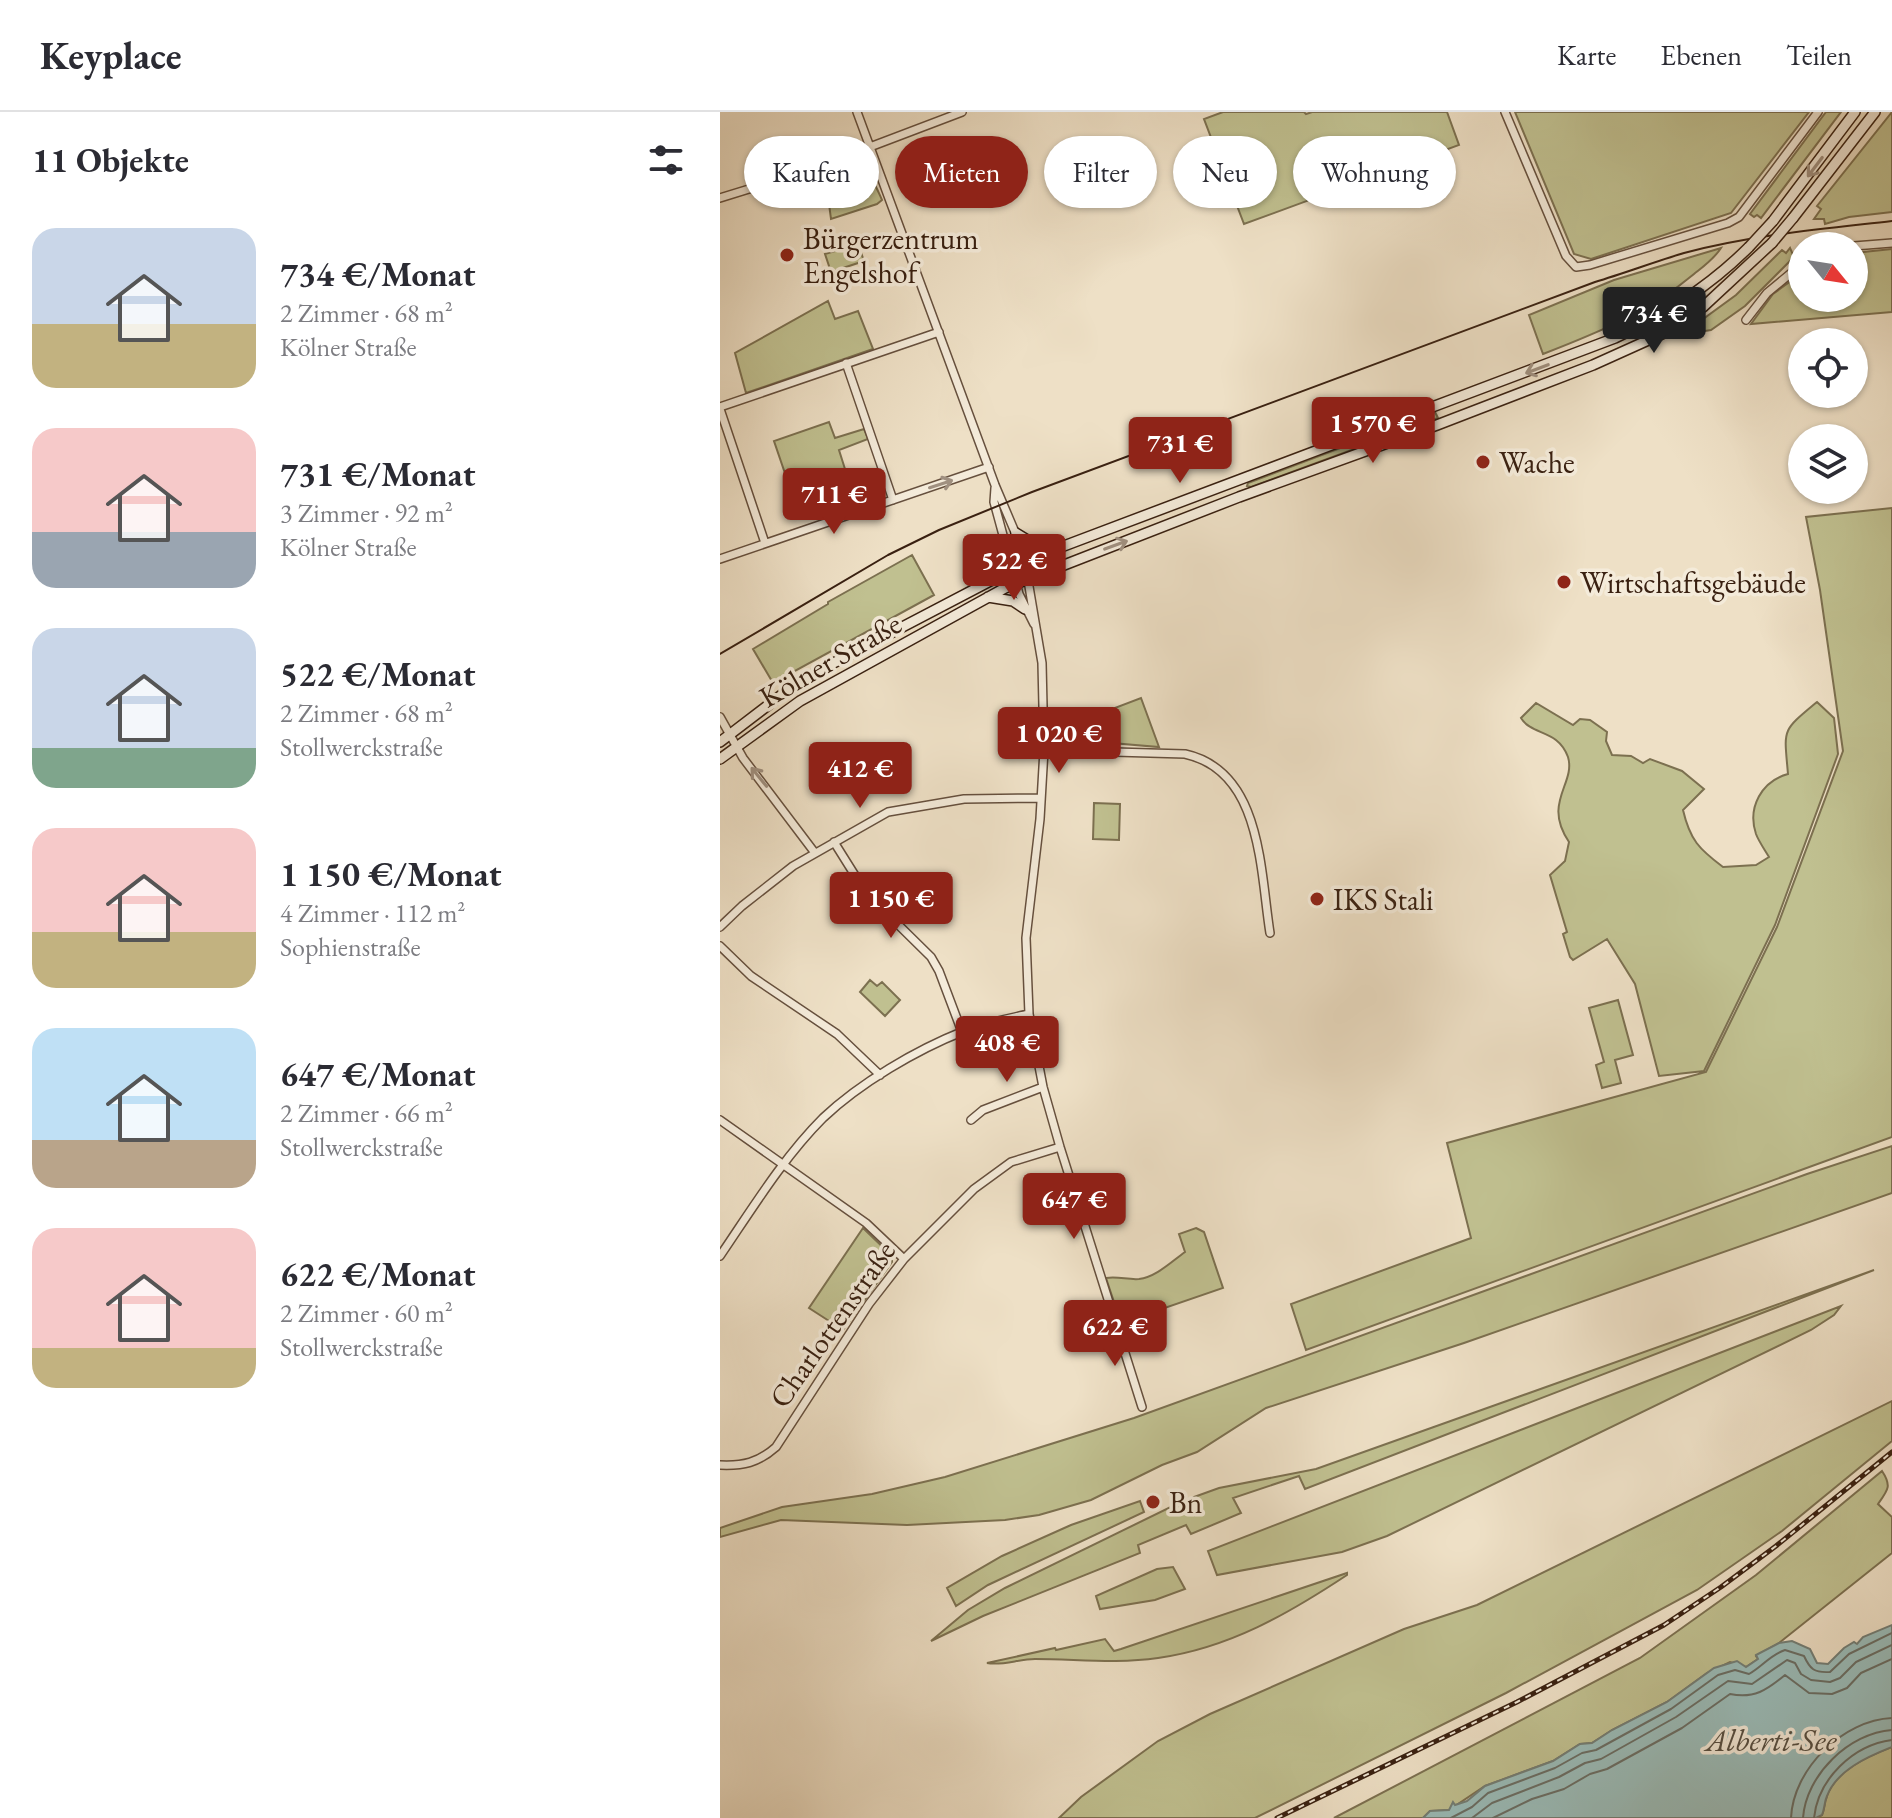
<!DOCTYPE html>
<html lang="de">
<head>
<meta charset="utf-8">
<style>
	:root { --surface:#fff; --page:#f2f2f3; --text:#2b2b33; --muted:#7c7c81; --line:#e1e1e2; --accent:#8f2418 }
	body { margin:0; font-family:"EB Garamond",serif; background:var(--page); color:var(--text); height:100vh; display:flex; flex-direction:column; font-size:30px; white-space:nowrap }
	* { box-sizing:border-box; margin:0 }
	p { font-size:26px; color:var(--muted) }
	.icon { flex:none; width:44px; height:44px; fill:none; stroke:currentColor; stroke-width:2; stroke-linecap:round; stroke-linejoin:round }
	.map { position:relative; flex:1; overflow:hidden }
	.drawer { display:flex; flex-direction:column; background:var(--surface); width:720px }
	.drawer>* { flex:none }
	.banner { position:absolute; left:24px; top:24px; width:760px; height:72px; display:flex; gap:16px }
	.needle { width:52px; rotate:120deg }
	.buttons { position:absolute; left:1068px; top:120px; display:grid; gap:16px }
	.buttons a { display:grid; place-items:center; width:80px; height:80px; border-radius:50%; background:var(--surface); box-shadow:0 2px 6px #0004; font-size:40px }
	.price { position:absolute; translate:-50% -68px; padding:0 18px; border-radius:8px; background:var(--accent); color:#fff; font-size:26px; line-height:52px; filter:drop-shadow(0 2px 4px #0008) }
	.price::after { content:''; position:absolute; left:50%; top:48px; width:24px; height:18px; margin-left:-12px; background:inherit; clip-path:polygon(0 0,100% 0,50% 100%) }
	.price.active { background:#222; color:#fff }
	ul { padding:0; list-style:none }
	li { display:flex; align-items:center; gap:24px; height:200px; padding:0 32px }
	li span { display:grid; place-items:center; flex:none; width:224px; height:160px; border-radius:24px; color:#555 }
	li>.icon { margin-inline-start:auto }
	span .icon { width:96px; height:96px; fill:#fffc; stroke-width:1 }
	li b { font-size:34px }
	h2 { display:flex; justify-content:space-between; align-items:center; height:96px; padding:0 32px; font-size:34px }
	.chip { padding:0 28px; border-radius:36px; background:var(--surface); box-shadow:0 2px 6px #0004; font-size:28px; line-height:72px }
	.chip.active { background:var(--accent); color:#fff }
	header { display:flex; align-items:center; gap:48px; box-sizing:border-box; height:112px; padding:0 40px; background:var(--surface); border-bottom:2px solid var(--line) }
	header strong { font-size:38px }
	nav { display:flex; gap:44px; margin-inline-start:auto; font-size:28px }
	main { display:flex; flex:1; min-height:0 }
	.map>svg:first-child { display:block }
</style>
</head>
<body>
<header>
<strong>Keyplace</strong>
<nav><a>Karte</a><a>Ebenen</a><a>Teilen</a></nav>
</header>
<main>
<section class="drawer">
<h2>11 Objekte<svg class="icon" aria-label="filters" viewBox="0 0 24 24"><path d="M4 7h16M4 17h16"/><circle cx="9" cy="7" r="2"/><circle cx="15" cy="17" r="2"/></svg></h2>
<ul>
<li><span style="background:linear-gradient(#c9d6e8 60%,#c2b280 0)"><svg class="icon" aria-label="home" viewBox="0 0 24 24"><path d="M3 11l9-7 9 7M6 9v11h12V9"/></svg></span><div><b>734 €/Monat</b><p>2 Zimmer · 68 m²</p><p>Kölner Straße</p></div></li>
<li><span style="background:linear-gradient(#f6c9c9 65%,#9aa5b1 0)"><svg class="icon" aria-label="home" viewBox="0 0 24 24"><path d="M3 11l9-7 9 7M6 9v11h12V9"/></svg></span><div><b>731 €/Monat</b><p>3 Zimmer · 92 m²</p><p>Kölner Straße</p></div></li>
<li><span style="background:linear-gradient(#c9d6e8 75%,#7fa58c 0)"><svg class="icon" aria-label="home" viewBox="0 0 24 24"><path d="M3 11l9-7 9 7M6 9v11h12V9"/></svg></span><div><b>522 €/Monat</b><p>2 Zimmer · 68 m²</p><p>Stollwerckstraße</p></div></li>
<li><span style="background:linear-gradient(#f6c9c9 65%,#c2b280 0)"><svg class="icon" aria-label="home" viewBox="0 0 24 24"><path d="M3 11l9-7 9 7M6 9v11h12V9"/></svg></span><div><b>1 150 €/Monat</b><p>4 Zimmer · 112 m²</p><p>Sophienstraße</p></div></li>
<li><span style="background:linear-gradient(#bfe0f5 70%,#b9a48a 0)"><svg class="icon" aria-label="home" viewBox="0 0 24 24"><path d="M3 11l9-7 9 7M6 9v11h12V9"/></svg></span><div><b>647 €/Monat</b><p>2 Zimmer · 66 m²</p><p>Stollwerckstraße</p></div></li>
<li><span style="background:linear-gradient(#f6c9c9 75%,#c2b280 0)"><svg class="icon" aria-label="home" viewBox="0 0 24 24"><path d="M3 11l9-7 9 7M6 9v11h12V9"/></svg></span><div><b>622 €/Monat</b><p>2 Zimmer · 60 m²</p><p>Stollwerckstraße</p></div></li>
</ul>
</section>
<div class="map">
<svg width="1172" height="1706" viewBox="0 0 1172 1706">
	<rect width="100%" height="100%" fill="#eee0c6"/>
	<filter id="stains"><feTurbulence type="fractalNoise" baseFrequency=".0025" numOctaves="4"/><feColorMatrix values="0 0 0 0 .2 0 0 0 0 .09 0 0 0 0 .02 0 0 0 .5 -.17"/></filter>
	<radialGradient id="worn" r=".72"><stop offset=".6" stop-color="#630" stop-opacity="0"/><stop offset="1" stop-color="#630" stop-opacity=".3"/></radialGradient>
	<path fill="#c0c090" stroke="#7c7050" stroke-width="2" d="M503 0H584L586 2 592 0H727L739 33 524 112 484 7Z
		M795 0H1089L1011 101 871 147 854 142Z
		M1106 0H1121L1041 106 1037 103 1034 105 1030 102Z
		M1172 0V100L1129 105 1105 112 1104 107H1094L1101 97 1097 94Z
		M129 55C150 57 154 70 162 88L157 92 111 107 105 62Z
		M138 132 144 149 111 160 105 142Z
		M1001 136C994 147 984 154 974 162 929 200 877 221 823 242L809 203 894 168Z
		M1070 136 1074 145 1025 194 991 218 985 219 975 213 1016 183 1062 138 1066 141Z
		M1172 137V200L1031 212 1053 182 1082 161V186H1134V141Z
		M108 189 115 207 138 199 153 237 26 281 15 241Z
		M715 300 718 306 531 375 527 374 528 371Z
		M109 310 115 326 144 317 148 327 119 338 125 357 70 376 54 329Z
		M1172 396V1025L586 1238 571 1192 751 1126 727 1031 986 960 1057 815 1123 639 1100 478 1086 405Z
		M192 443 214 483 53 571 33 537 108 492V490Z
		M421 586 439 635 380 630 371 605Z
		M1097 590 1114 606 1118 642 1055 813 984 959 939 964 915 872 887 827 853 848 850 845 843 822 847 820 830 763 845 749 849 730C822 690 856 672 848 645 838 617 812 624 801 606L816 591 853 613 860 607 870 608 887 620 886 629 892 643 911 644 923 651 930 647 962 659 984 677 963 698C970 728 979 737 1003 755L1036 753 1049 745C1045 738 1039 730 1036 722 1027 695 1042 669 1068 662 1064 616 1061 620 1097 590Z
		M374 691 400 692 399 728 373 727Z
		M150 868 157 874 162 870 180 888 165 904 140 880Z
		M898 888 913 943 895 948 901 971 882 976 876 953 884 950 869 896Z
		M1172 1034V1081L744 1231 546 1296 477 1340 442 1353 371 1388 319 1403 285 1408 187 1413 61 1408 0 1425V1416L62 1395 152 1382 225 1365 414 1306 1087 1062Z
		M143 1116 172 1144V1150L123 1218 89 1196Z
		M476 1116 484 1120 503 1176 401 1211 386 1166C398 1164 408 1168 419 1167 436 1165 451 1150 465 1140L459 1122Z
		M1154 1158 585 1377 579 1364 513 1386 521 1401 471 1422 466 1413 418 1433 420 1441 263 1504 211 1529 248 1498 285 1476 463 1389 499 1376 596 1357Z
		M1121 1194 1114 1203 1091 1218 667 1424 622 1440 497 1463 488 1439Z
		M1172 1289V1329L1062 1419 977 1478 786 1581 535 1706H339L361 1685 438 1629 490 1602 684 1517 757 1493Z
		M1162 1359C1172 1374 1168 1378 1158 1392L1172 1405V1441L1059 1531 1036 1544 1038 1547 1026 1555 1010 1550 987 1561 947 1590 892 1618 872 1631 860 1632 833 1649 765 1674 729 1698 710 1699 703 1706H614L920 1546 1036 1463Z
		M420 1389 424 1400 268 1473 236 1494 227 1476 282 1444 351 1413Z
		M453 1455 465 1477 435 1488 380 1497 376 1484 437 1457Z
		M627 1461V1463C568 1502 509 1536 438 1546 397 1552 356 1547 315 1547 299 1547 282 1554 267 1551L335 1536 336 1538 385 1527 394 1539 401 1537Z
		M1172 1635V1706H1096L1102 1703C1105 1696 1104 1691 1107 1684 1116 1658 1148 1644 1172 1635Z"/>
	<path fill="#9abcb9" stroke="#737e76" stroke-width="2" d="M1172 1513V1635C1147 1645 1117 1658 1107 1684 1104 1691 1105 1696 1102 1703L1096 1706H703L710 1699 729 1698 733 1690 735 1693 747 1689 765 1674 833 1649 860 1632 872 1631 892 1618 947 1590 994 1556 1017 1549 1026 1555 1038 1547 1036 1543 1059 1531 1072 1529 1090 1537 1097 1551 1108 1552 1124 1536 1134 1530 1137 1532 1143 1525Z"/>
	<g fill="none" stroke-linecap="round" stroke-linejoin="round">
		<path stroke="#6a6e65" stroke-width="2" d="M731 1706 752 1695 768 1681 835 1656 862 1641 876 1638 951 1597 998 1563 1015 1558 1029 1562C1043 1554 1050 1543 1065 1538L1084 1544C1090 1557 1094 1561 1110 1560L1129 1542 1172 1521
			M752 1706 772 1691 839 1665 865 1651 881 1647 956 1605 1008 1569 1032 1572 1067 1548 1075 1551 1081 1562 1091 1568 1110 1570 1120 1566 1136 1550 1172 1533
			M773 1706 812 1687 844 1677 870 1662 887 1657 962 1616 1010 1582C1034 1587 1047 1578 1065 1563L1089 1581 1112 1582 1127 1576 1141 1561 1172 1547
			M1071 1706C1073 1657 1123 1608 1172 1606
			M1083 1706C1086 1663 1129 1621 1172 1618
			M1094 1706C1098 1667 1133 1633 1172 1628"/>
		<defs>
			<path id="street" d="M137 0 275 373 303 439 322 551 324 638 320 707 306 826 309 902 323 975 340 1035 422 1295
				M785 0 846 144 856 155 870 153 1008 111 1019 105 1098 0
				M0 86 84 60 242 0
				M1134 134 1172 131
				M1026 208 1047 181 1082 152
				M126 251 173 388
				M0 295 219 220
				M0 297 45 431
				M275 376 274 390 299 482 314 512
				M0 447 269 355
				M0 605 23 646 95 741
				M324 638 465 642C542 659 540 758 550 821
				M114 730 146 781 211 845 219 859 242 920
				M0 815 22 794 73 754 168 700 244 687 321 686
				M0 834 31 864 117 922 160 963
				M0 1008 146 1111 184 1147
				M251 1008 263 998 323 975
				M0 1144C32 1097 63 1046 103 1006 140 971 196 938 244 919 264 911 287 907 309 902
				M0 1353C23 1354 38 1351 56 1335L149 1192 184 1147 254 1077 291 1050 340 1035"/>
			<path id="secondary" d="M1073 106 1155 0
				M1053 109 1135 0
				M296 421 314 432 335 436
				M268 485 293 489 305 497
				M0 630 72 575 104 556 320 443 895 226C945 203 990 174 1029 135
				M0 647 80 589 285 476 519 385 717 313 873 253 944 221 983 195 1052 131"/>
		</defs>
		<use href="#street" stroke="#66503e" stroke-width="10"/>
		<use href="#secondary" stroke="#392011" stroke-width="12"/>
		<use href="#street" stroke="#f4ebda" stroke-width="7"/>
		<use href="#secondary" stroke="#f4ebda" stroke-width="9"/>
		<path stroke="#392011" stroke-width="2" d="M0 542 168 443 219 418 312 380 875 170C905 161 934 150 964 141 1032 123 1102 117 1172 109"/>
		<defs>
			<path id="rail" d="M557 1706 797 1590 944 1513 1001 1475 1056 1434 1172 1340"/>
		</defs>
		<use href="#rail" stroke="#392011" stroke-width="5"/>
		<use href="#rail" stroke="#f4ebda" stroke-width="2" stroke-dasharray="6" stroke-linecap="butt"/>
		<defs>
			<path id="secondary-bridge" d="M1052 131 1073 106
				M1029 135 1053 109"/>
		</defs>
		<use href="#secondary-bridge" stroke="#392011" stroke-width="12" stroke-linecap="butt"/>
		<use href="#secondary-bridge" stroke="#f4ebda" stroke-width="9"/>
	</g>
	<defs><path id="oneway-shaft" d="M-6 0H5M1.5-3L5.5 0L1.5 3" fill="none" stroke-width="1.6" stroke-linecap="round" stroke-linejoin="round" transform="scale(2)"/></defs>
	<g stroke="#a09080">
		<use href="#oneway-shaft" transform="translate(1095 55) rotate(127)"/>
		<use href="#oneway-shaft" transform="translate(817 257) rotate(159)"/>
		<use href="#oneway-shaft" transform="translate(221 372) rotate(-18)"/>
		<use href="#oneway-shaft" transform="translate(396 433) rotate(-20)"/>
		<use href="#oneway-shaft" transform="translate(39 665) rotate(-129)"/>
	</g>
	<g fill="#8f2418" stroke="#f4ebda" stroke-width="3">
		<circle cx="67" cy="143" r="8"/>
		<circle cx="763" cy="350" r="8"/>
		<circle cx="844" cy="470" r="8"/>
		<circle cx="597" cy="787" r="8"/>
		<circle cx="433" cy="1390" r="8"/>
	</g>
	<g text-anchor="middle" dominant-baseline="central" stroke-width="7" stroke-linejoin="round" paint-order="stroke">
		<g font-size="30" fill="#392011" stroke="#f4ebda" text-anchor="start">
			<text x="83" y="126">Bürgerzentrum<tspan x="83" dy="34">Engelshof</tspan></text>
			<text x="779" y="350">Wache</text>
			<text x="860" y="470">Wirtschaftsgebäude</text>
			<text x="613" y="787">IKS Stali</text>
			<text x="449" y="1390">Bn</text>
		</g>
		<g font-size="30" fill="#392011" stroke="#f4ebda">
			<text transform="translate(110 548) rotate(-30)">Kölner Straße</text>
			<text transform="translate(112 1212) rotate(-55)">Charlottenstraße</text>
		</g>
		<g font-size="32" font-style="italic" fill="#564f43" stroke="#f4ebda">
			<text x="1051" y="1628">Alberti-See</text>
		</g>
	</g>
	<rect width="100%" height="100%" filter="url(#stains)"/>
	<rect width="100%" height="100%" fill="url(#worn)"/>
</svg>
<div class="buttons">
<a><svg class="needle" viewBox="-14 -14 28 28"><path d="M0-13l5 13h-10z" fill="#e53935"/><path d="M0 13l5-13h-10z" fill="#7c7c81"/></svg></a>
<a><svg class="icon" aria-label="locate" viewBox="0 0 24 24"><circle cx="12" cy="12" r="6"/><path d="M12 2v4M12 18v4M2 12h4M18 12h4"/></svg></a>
<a><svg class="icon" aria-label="layers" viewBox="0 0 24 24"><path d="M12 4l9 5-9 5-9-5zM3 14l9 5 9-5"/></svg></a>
</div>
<b class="price active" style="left:934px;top:243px">734 €</b>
<b class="price" style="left:653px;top:353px">1 570 €</b>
<b class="price" style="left:460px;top:373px">731 €</b>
<b class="price" style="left:114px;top:424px">711 €</b>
<b class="price" style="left:294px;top:490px">522 €</b>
<b class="price" style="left:339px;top:663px">1 020 €</b>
<b class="price" style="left:140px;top:698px">412 €</b>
<b class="price" style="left:171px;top:828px">1 150 €</b>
<b class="price" style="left:287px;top:972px">408 €</b>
<b class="price" style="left:354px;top:1129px">647 €</b>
<b class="price" style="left:395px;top:1256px">622 €</b>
<div class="banner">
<a class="chip">Kaufen</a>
<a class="chip active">Mieten</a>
<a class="chip">Filter</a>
<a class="chip">Neu</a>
<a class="chip">Wohnung</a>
</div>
</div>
</main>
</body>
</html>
